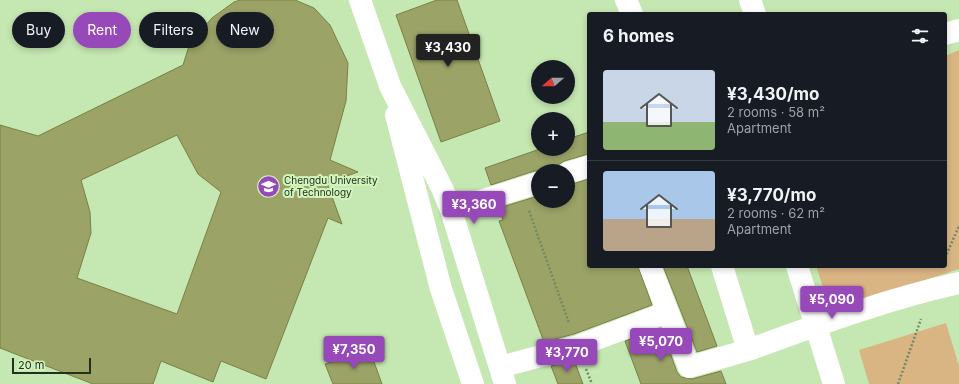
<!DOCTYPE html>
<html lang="en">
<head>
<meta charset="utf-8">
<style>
	:root { --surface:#171b24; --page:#20242c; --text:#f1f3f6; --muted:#9ea1a6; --line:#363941; --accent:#9748b9 }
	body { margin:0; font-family:Inter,sans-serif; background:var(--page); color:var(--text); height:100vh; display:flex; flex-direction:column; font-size:15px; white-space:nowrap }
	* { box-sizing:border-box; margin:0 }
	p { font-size:13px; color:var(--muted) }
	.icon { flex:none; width:22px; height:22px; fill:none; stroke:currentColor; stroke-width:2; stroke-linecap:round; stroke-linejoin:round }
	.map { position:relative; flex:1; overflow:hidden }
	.panel { position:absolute; left:587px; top:12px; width:360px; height:256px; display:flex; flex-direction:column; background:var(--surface); border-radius:4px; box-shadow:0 2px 6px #0003 }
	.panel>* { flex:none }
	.top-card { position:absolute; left:12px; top:12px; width:380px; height:36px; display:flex; gap:8px }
	.needle { width:26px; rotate:250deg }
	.fabs { position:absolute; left:531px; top:60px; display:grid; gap:8px }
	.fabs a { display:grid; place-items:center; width:44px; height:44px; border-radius:50%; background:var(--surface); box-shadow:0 2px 6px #0003; font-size:20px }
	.scale { position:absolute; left:12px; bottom:10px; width:79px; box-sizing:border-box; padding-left:4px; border:2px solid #23301b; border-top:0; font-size:11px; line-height:14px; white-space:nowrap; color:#23301b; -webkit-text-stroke:3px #d2f5be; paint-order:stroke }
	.price { position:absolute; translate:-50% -34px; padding:0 9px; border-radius:4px; background:var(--accent); color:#fff; font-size:13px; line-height:26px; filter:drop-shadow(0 1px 2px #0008) }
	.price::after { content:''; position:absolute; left:50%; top:24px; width:12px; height:9px; margin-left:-6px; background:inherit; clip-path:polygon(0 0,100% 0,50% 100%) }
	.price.active { background:#222; color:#fff }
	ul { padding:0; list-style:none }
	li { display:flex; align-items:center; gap:12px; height:100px; padding:0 16px }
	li+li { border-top:1px solid var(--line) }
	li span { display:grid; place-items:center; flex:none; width:112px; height:80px; border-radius:4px; color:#555 }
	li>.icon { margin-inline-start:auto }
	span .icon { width:48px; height:48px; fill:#fffc; stroke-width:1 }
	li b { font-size:17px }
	h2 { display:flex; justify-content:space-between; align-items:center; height:48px; padding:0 16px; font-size:17px }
	.chip { padding:0 14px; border-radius:18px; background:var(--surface); box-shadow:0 2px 6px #0003; font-size:14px; line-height:36px }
	.chip.active { background:var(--accent); color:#fff }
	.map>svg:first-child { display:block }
</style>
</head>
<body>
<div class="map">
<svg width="959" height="384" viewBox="0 0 959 384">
	<rect width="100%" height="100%" fill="#c5e7b1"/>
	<path fill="#dab584" d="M959 50V269L831 311 816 266H945V56Z
		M946 323 959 366V384H869L859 350Z"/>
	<path fill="#9ba367" stroke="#798045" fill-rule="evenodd" d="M240 0H295L314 8 330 25 348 63 346 101 330 160 358 172 327 183 342 224 328 218 266 379 221 361 213 382 161 361 153 384H93L0 348V125L38 136 183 65 190 43 212 18 234 2ZM177 135 198 174 221 192 177 314 77 278 91 233 90 212 81 180Z
		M437 0H457L500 121 441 142 396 15Z
		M589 132V154L564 161 558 165 556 171H534L491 185 485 168 540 149H568V139Z
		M589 179V266H638L652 305 574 334 544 342 499 221 503 220 499 208 538 196V201H568V185Z
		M663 266H687L717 346 697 352Z
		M661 328 677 372 681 377 692 379 721 371 726 384H641L625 341Z
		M369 348 382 384H333L325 364Z
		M574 360 583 384H558L551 366Z"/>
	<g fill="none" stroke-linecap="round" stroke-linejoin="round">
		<path stroke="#728964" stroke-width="2.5" stroke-dasharray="2 2" stroke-linecap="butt" d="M529 211 569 323
			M945 258 959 226
			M586 369 592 384
			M898 384 921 319"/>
		<path stroke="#fff" stroke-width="22" d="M360 0 390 86 442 188 451 210 505 384
			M626 0 632 14
			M750 0 755 14
			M945 34 959 30
			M396 115 441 289 473 384
			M568 173 589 166
			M451 210 538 183
			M650 266 689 367 748 350
			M722 266 748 350C817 325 887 299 959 283
			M797 266 834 384
			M500 367 578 346 668 312"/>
	</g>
	<defs>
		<symbol id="university-disc" viewBox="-11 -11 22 22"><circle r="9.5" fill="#9748b9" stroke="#d2f5be"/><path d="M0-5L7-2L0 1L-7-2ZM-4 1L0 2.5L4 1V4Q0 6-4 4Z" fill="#fff"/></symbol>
	</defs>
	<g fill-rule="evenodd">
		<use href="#university-disc" x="256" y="174" width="25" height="25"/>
	</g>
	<g text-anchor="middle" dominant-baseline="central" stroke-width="4" stroke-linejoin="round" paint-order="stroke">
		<g font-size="10" fill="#23301b" stroke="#d2f5be" text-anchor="start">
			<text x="284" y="180">Chengdu University<tspan x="284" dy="12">of Technology</tspan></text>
		</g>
	</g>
</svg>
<div class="fabs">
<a><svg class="needle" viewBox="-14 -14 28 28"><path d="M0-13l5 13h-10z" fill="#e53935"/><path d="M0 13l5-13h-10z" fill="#9ea1a6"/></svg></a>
<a>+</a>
<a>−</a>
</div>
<div class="scale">20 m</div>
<b class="price active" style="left:448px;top:68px">¥3,430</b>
<b class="price" style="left:474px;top:225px">¥3,360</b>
<b class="price" style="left:832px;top:320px">¥5,090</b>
<b class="price" style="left:661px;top:362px">¥5,070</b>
<b class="price" style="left:354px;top:370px">¥7,350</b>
<b class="price" style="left:567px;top:373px">¥3,770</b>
<div class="top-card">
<a class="chip">Buy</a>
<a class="chip active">Rent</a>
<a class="chip">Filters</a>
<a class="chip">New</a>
</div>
<section class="panel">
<h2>6 homes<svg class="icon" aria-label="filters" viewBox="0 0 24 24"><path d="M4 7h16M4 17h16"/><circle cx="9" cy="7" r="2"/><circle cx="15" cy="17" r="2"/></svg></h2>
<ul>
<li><span style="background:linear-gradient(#c9d6e8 65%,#8fb573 0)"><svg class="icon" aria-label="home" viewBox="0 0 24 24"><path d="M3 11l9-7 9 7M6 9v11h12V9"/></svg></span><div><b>¥3,430/mo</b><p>2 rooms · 58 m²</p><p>Apartment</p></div></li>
<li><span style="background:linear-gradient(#a9c7e8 60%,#b9a48a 0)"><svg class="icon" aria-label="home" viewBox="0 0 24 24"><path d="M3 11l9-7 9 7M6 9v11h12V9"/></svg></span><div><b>¥3,770/mo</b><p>2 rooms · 62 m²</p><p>Apartment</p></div></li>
</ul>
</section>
</div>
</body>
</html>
